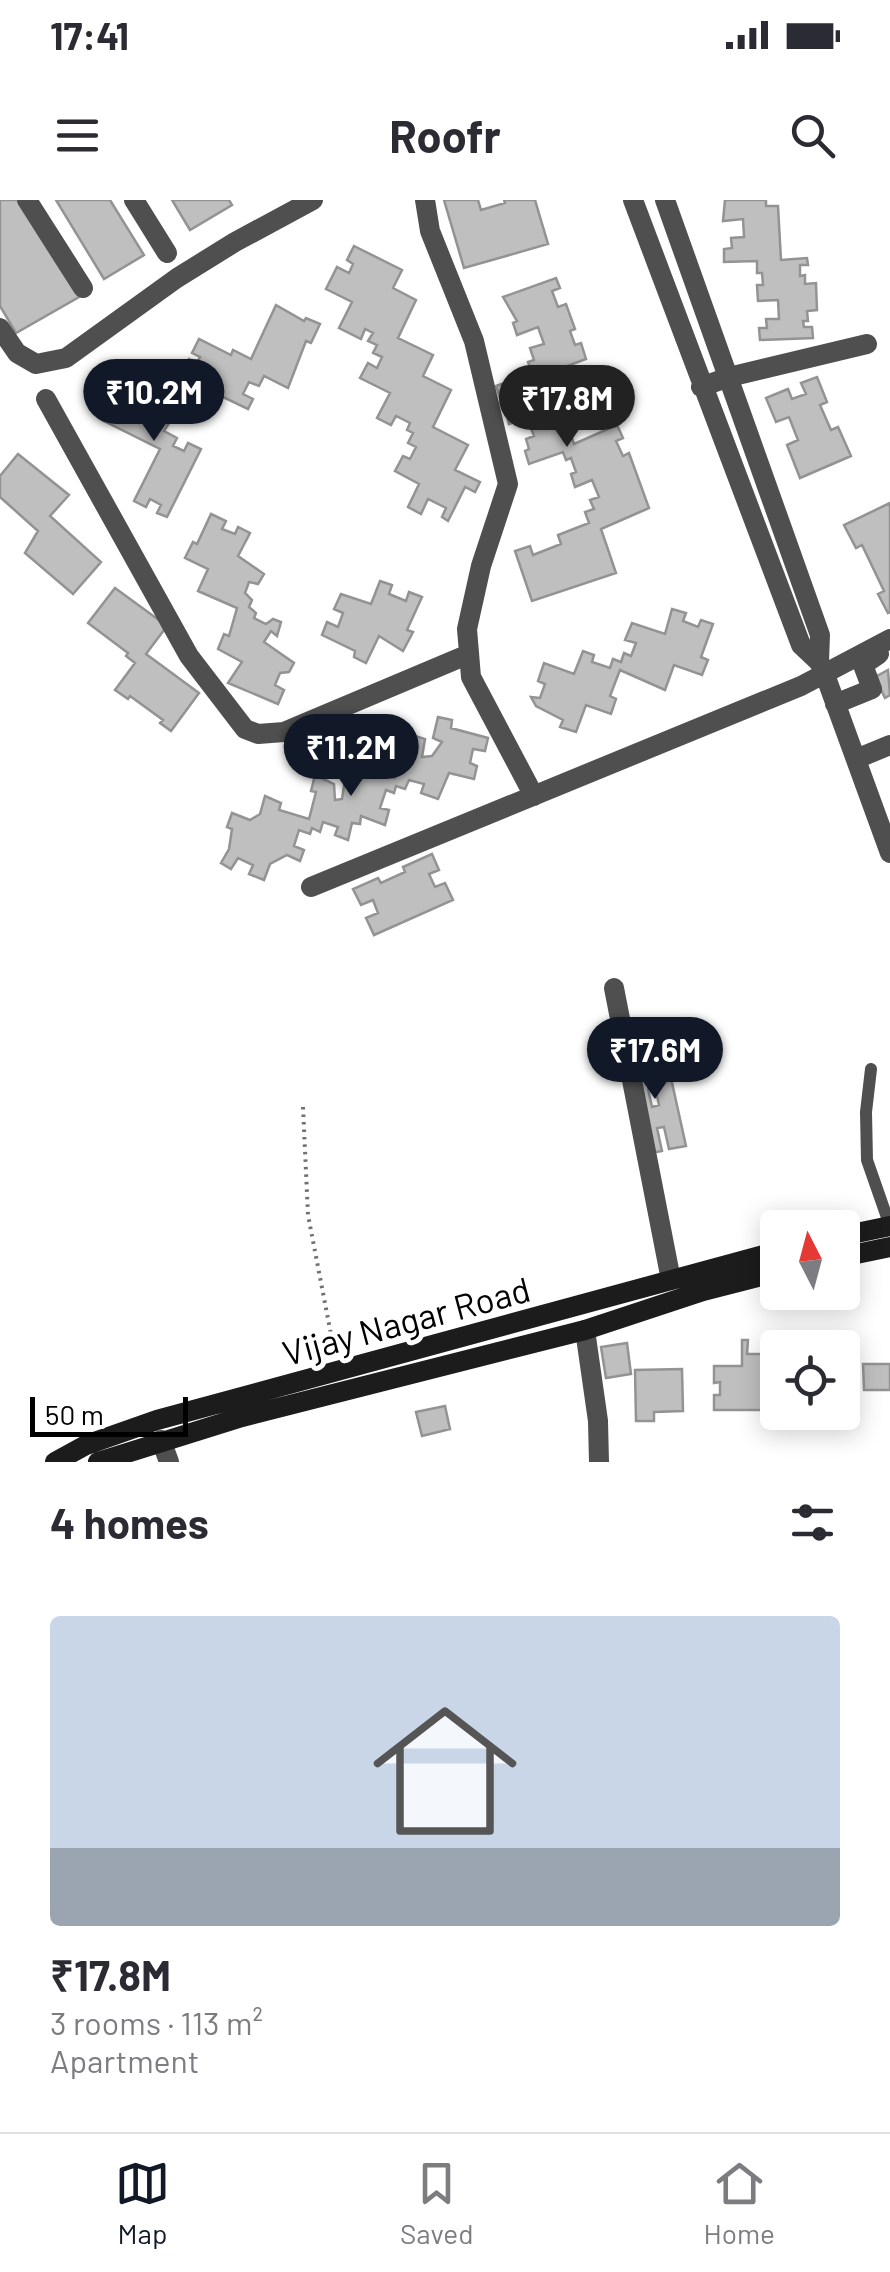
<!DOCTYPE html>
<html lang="en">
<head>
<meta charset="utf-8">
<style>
	:root { --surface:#fff; --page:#f2f2f3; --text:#2b2b33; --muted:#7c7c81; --line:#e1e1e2; --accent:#111827 }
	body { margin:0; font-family:Barlow,sans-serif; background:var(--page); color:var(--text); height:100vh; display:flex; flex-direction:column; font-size:38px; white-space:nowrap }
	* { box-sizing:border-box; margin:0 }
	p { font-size:32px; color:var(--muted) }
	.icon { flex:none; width:55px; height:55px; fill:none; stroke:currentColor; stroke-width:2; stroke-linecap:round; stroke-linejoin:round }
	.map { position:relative; height:1262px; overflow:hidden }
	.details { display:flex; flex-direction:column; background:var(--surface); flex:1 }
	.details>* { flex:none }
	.needle { width:65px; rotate:354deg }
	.controls { position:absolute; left:760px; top:1010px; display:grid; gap:20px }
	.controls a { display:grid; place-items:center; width:100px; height:100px; border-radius:10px; background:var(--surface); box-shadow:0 5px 25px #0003; font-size:50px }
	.scale { position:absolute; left:30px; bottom:25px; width:158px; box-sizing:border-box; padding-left:10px; border:5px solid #000; border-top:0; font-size:28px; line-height:35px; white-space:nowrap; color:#000; -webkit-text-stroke:8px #fff; paint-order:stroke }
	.price { position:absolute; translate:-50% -85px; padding:0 22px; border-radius:35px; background:var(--accent); color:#fff; font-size:32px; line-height:65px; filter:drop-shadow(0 2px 5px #0008) }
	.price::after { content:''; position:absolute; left:50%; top:60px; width:30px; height:22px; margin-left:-15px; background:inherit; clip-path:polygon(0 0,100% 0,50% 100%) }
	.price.on { background:#222; color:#fff }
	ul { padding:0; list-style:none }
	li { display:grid; align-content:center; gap:20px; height:530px; padding:0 50px }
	li span { display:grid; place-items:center; height:310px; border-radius:10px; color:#555 }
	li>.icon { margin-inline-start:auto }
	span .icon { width:180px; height:180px; fill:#fffc; stroke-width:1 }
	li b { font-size:42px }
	h2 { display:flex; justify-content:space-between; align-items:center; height:120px; padding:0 50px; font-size:42px }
	.status { display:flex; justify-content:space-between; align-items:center; height:70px; padding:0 50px; background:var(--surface); direction:ltr }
	.status svg { height:28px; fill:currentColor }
	header { display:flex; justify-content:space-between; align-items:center; height:130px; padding:0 50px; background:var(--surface); font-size:45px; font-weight:700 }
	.menu { display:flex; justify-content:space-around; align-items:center; height:140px; border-top:2px solid var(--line); background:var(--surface); font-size:28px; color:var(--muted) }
	.menu a { display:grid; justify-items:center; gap:5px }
	.menu .on { color:var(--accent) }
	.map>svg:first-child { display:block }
</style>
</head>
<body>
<div class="status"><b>17:41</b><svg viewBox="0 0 49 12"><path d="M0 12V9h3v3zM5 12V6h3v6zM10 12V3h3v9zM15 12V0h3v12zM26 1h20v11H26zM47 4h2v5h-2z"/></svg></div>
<header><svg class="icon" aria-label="menu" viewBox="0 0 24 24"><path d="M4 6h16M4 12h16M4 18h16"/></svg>Roofr<svg class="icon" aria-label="search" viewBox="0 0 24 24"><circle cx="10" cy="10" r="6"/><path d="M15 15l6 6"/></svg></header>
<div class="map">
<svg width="890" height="1262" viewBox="0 0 890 1262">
	<rect width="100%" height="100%" fill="#fff"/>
	<path fill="#bfbfbf" stroke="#939393" stroke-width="2.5" fill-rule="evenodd" d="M0 0H22L79 97 16 133 0 106Z
		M56 0H110L144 55 104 79Z
		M172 0H229L232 5 190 30Z
		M444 0H478L481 10 505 3 504 0H535L548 44 464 68Z
		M725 0H766V6H778L781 60 807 58 808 65H800V76L805 75V84L816 83 817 110 807 111 808 121H803L804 127H812L813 138 760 140 759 128H767L766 119H779L778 100 758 101 757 85H763L762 73H757V61L724 62V49L732 48 731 38 744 37 743 19 723 21Z
		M354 46 402 70 393 88 416 100 398 138 433 155 423 176 451 190 433 227 468 245 455 270 480 282 475 292 465 287 448 321 442 317 446 308 428 299 421 314 408 307 419 284 395 271 403 256 410 259 416 247 408 243 413 233 407 230 410 223 396 216 391 225 377 218 390 193 360 178 368 163 377 168 382 157 373 153 377 145 368 141 373 133 365 129 361 139 339 128 352 102 326 89 337 67 349 73 353 64 347 60Z
		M556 78 560 88 552 91 558 107 566 104 575 129 570 131 575 145 581 143 586 159 546 174 555 197 562 194 572 219 566 221 574 244 617 225 623 238 616 241 623 256 629 253 649 308 601 329 616 373 532 401 515 351 530 346 533 355 561 344 558 335 589 323 585 312 594 309 590 300 599 297 592 280 575 287 571 274 576 272 571 258 566 260 563 252 529 264 525 251 529 249 526 239 534 236 527 218 509 224 506 213 510 212 504 196 500 198 496 186 532 173 528 162 534 160 530 148 544 144 538 127 517 135 513 123 517 121 503 97Z
		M276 105 304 121 306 118 320 124 311 143 306 141 288 188 264 176 259 186 249 182 243 194 253 199 248 209 181 177 189 159 197 163 200 157 192 153 199 139 231 155 233 150 251 159Z
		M817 177 827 202 820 205 831 230 838 227 851 256 800 278 787 245 798 240 789 217 776 222 766 198 788 189 792 199 806 194 801 183Z
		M122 180 179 207 164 231 177 238 173 246 184 251 188 243 201 249 167 317 157 313 161 305 150 299 146 307 134 301 160 249 102 220 113 205Z
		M18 254 69 295 50 316 101 362 73 394 25 353 38 331 0 297V276Z
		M890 303V412L888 413 878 394 884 391 862 345 856 348 844 325Z
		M211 314 226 321 222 329 235 334 238 327 250 333 238 356 264 374 258 384 249 382 245 393 252 400 249 407 256 413 254 418 266 424 273 419 281 422 277 436 271 431 264 442 294 463 289 472 280 473 275 485 284 490 278 504 228 483 242 462 218 449 224 434 229 436 237 408 198 391 208 369 185 358 193 342 197 344Z
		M380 381 392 385 389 394 406 401 409 392 422 397 407 430 413 432 403 451 379 436 366 463 354 457 355 451 322 435 327 422 338 427 343 413 334 409 341 394 371 404Z
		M115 388 167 426 146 454 199 493 171 531 160 523 163 520 130 496 128 499 115 490 135 463 126 456 128 453 88 423Z
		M672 409 686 413 683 421 698 427 701 420 713 424 701 457 708 460 702 475 674 465 665 490 620 470 610 496 616 499 611 514 586 505 576 532 560 527 563 520 536 506 531 497 540 498 545 484 538 481 544 463 574 474 583 451 594 455 592 462 610 468 613 459 621 462 624 453 631 456 636 443 625 440 632 423 665 434Z
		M888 470 890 495 885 498 875 477Z
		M438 517 452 520 451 528 488 538 485 551 473 549 470 563 477 566 474 579 449 573 438 599 421 593 424 584 409 580 405 589 396 586 394 593 386 590 380 608 389 610 385 625 361 616 360 624 352 623 348 640 335 635 338 627 323 622 320 632 312 628 310 634 299 630 294 646 304 650 300 661 287 655 270 664 264 680 249 674 253 665 238 658 231 669 221 663 229 649 232 629 227 627 232 613 250 620 260 614 265 596 281 603 279 610 309 619 316 592 311 591 315 575 334 584 335 600 342 599 348 559 364 563 362 570 395 578 404 550 398 548 403 532 425 539 422 557 432 556 442 542 433 538Z
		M432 654 439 670 429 674 435 687 445 683 453 700 374 735 366 718 378 713 373 700 361 705 353 689 378 678 381 683 405 672 403 667Z
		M665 851 686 946 669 949 664 927 657 928 662 951 645 954 624 860 639 857 642 871 650 869 647 855ZM655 887 659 905 652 907 648 889Z
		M742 1140H748L747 1154H766V1140H780L778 1191H768V1210H714V1195H720V1182L714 1183V1166H742Z
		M627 1143 631 1174 606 1178 601 1147Z
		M863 1164H890V1190H864Z
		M682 1169 683 1211 654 1212V1221H636L635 1170Z
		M445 1206 450 1229 422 1236 416 1212Z"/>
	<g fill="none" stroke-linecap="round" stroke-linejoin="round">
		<path stroke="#717171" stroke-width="4" stroke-dasharray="2.5 5" stroke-linecap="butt" d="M303 907 308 1015 334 1150"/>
		<path stroke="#4f4f4f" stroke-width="12" d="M871 869 866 912 867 960 890 1026"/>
		<path stroke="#4f4f4f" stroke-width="20" d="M27 0 83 88
			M134 0 167 53
			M425 0 430 31 474 141 508 284 481 366 467 429 471 477 534 596
			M633 0 801 445 819 462 824 472 890 653
			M665 0 820 435 819 462
			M0 128 17 153 36 164 66 158 177 78 235 42 313 0
			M701 187 729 177 867 144
			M46 199 189 456 245 529 258 534 284 532 469 454
			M835 504 872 489 863 465 879 454
			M856 559 890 545
			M311 687 801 486 890 439
			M614 788 671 1080
			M585 1130 598 1221 599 1262
			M161 1240 169 1262"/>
		<path stroke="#1c1c1c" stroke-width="20" d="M842 1036 890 1026
			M842 1057 890 1047
			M55 1262 86 1245 157 1220 778 1051
			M98 1262 242 1217 585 1130 703 1091 778 1072"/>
	</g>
	<g text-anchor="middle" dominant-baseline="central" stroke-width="10" stroke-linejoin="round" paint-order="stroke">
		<g font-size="35" fill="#000" stroke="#fff">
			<text transform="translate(406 1120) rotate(-15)">Vijay Nagar Road</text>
		</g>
	</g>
</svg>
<div class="controls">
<a><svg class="needle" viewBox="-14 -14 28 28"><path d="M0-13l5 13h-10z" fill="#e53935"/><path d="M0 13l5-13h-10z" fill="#7c7c81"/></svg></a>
<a><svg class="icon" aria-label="locate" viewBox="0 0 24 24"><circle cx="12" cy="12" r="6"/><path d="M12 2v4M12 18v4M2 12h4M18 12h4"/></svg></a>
</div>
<div class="scale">50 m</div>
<b class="price" style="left:154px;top:244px">₹10.2M</b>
<b class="price on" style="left:567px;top:250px">₹17.8M</b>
<b class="price" style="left:351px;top:599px">₹11.2M</b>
<b class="price" style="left:655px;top:902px">₹17.6M</b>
</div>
<section class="details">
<h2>4 homes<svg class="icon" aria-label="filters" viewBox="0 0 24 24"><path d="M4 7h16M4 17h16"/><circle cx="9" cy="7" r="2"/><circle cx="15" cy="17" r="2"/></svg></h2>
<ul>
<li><span style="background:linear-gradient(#c9d6e8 75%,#9aa5b1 0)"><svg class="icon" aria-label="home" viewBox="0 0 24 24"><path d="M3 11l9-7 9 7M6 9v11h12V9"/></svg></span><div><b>₹17.8M</b><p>3 rooms · 113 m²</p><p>Apartment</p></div></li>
</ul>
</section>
<nav class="menu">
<a class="on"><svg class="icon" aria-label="map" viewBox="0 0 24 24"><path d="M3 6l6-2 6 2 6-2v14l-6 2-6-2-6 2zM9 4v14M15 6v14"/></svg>Map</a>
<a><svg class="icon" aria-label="saved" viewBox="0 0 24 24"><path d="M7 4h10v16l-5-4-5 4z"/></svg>Saved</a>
<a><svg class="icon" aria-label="home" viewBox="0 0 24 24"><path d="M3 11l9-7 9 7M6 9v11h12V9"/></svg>Home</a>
</nav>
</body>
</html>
